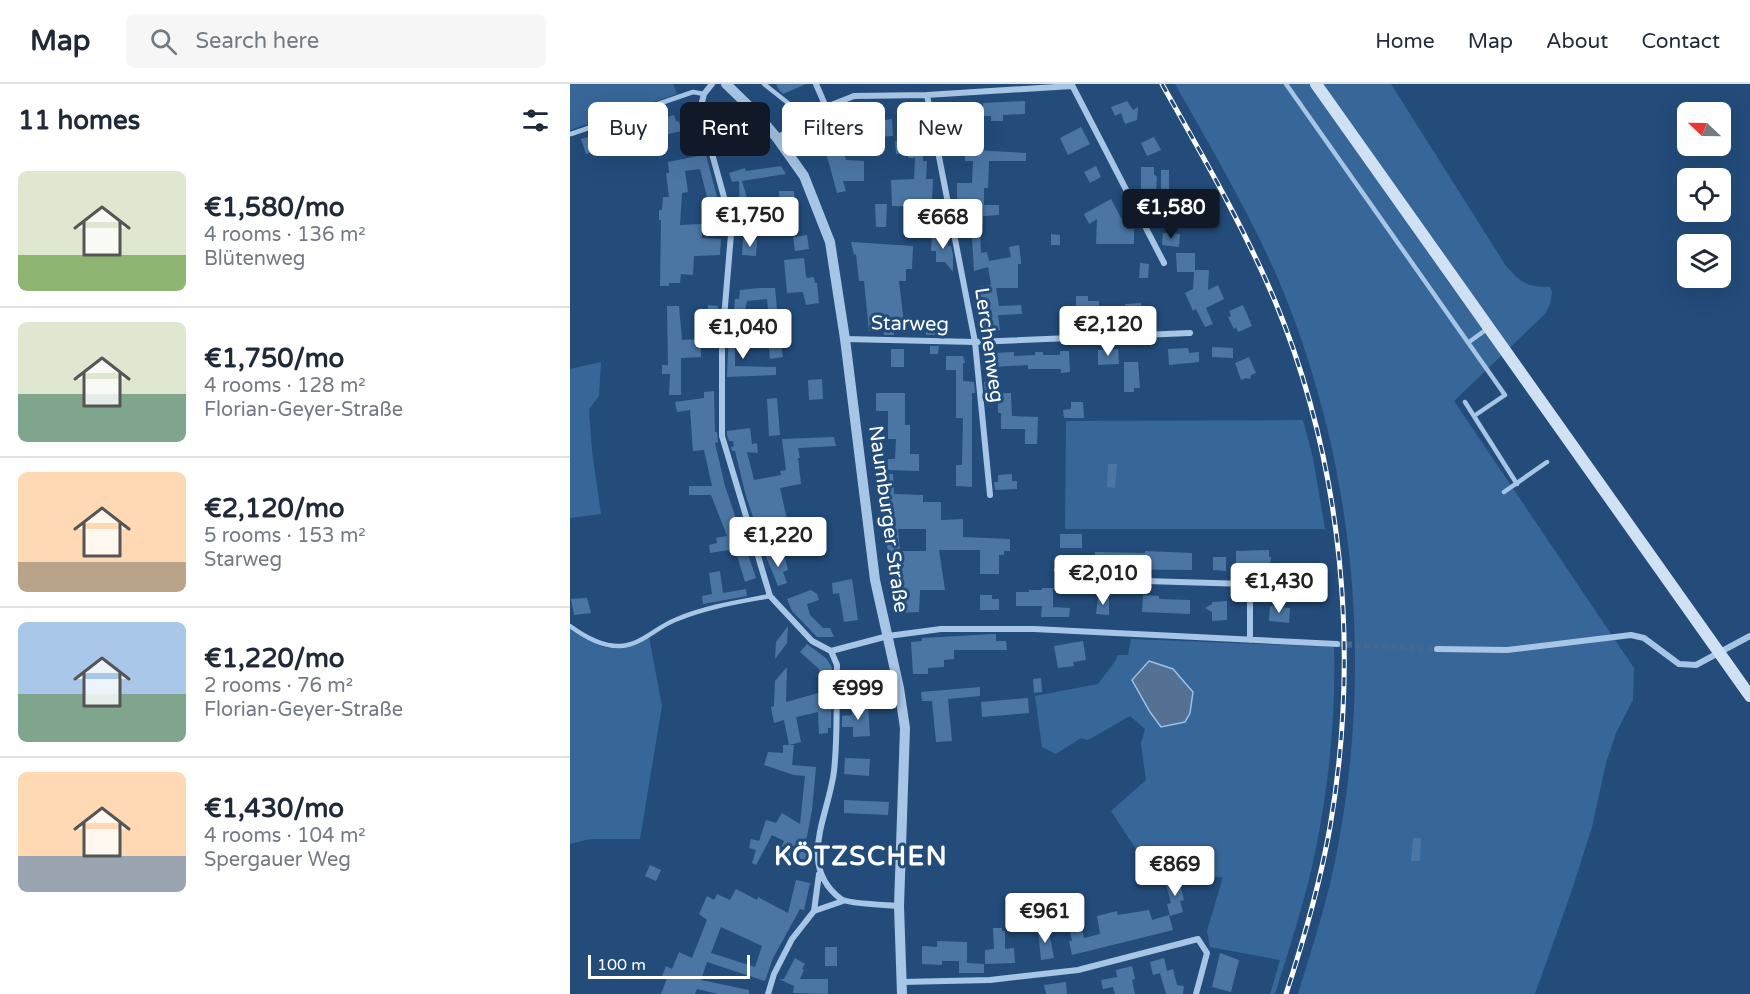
<!DOCTYPE html>
<html lang="en">
<head>
<meta charset="utf-8">
<style>
	:root { --surface:#fff; --page:#f6f6f7; --text:#1f2937; --muted:#747a83; --line:#e0e1e3; --accent:#111827 }
	body { margin:0; font-family:"Varela Round",sans-serif; background:var(--page); color:var(--text); height:100vh; display:flex; flex-direction:column; font-size:22px; white-space:nowrap }
	* { box-sizing:border-box; margin:0 }
	p { font-size:20px; color:var(--muted) }
	.icon { flex:none; width:33px; height:33px; fill:none; stroke:currentColor; stroke-width:2; stroke-linecap:round; stroke-linejoin:round }
	.map { position:relative; flex:1; overflow:hidden }
	.side { display:flex; flex-direction:column; background:var(--surface); width:570px }
	.side>* { flex:none }
	.banner { position:absolute; left:18px; top:18px; width:570px; height:54px; display:flex; gap:12px }
	.needle { width:39px; rotate:292deg }
	.controls { position:absolute; left:1107px; top:18px; display:grid; gap:12px }
	.controls a { display:grid; place-items:center; width:54px; height:54px; border-radius:9px; background:var(--surface); box-shadow:0 6px 24px #0002; font-size:30px }
	.scale { position:absolute; left:18px; bottom:15px; width:162px; box-sizing:border-box; padding-left:6px; border:3px solid #fff; border-top:0; font-size:16px; line-height:21px; white-space:nowrap; color:#fff; -webkit-text-stroke:4px #234c7b; paint-order:stroke }
	.price { position:absolute; translate:-50% -51px; padding:0 14px; border-radius:6px; background:#fff; color:#222; font-size:20px; line-height:39px; filter:drop-shadow(0 2px 3px #0008) }
	.price::after { content:''; position:absolute; left:50%; top:36px; width:18px; height:14px; margin-left:-9px; background:inherit; clip-path:polygon(0 0,100% 0,50% 100%) }
	.price.selected { background:var(--accent); color:#fff }
	ul { padding:0; list-style:none }
	li { display:flex; align-items:center; gap:18px; height:150px; padding:0 18px }
	li+li { border-top:2px solid var(--line) }
	li span { display:grid; place-items:center; flex:none; width:168px; height:120px; border-radius:9px; color:#555 }
	li>.icon { margin-inline-start:auto }
	span .icon { width:72px; height:72px; fill:#fffc; stroke-width:1 }
	li b { font-size:26px }
	h2 { display:flex; justify-content:space-between; align-items:center; height:72px; padding:0 18px; font-size:26px }
	.chip { padding:0 21px; border-radius:9px; background:var(--surface); box-shadow:0 6px 24px #0002; font-size:21px; line-height:54px }
	.chip.selected { background:var(--accent); color:#fff }
	header { display:flex; align-items:center; gap:36px; box-sizing:border-box; height:84px; padding:0 30px; background:var(--surface); border-bottom:2px solid var(--line) }
	header strong { font-size:28px }
	nav { display:flex; gap:33px; margin-inline-start:auto; font-size:21px }
	.search { width:420px; height:54px; background:var(--page); display:flex; align-items:center; gap:15px; box-sizing:border-box; padding:0 21px; border-radius:9px; color:var(--muted); font-size:22px }
	main { display:flex; flex:1; min-height:0 }
	.map>svg:first-child { display:block }
</style>
</head>
<body>
<header>
<strong>Map</strong>
<div class="search"><svg class="icon" aria-label="search" viewBox="0 0 24 24"><circle cx="10" cy="10" r="6"/><path d="M15 15l6 6"/></svg>Search here</div>
<nav><a>Home</a><a>Map</a><a>About</a><a>Contact</a></nav>
</header>
<main>
<section class="side">
<h2>11 homes<svg class="icon" aria-label="filters" viewBox="0 0 24 24"><path d="M4 7h16M4 17h16"/><circle cx="9" cy="7" r="2"/><circle cx="15" cy="17" r="2"/></svg></h2>
<ul>
<li><span style="background:linear-gradient(#dfe7d0 70%,#8fb573 0)"><svg class="icon" aria-label="home" viewBox="0 0 24 24"><path d="M3 11l9-7 9 7M6 9v11h12V9"/></svg></span><div><b>€1,580/mo</b><p>4 rooms · 136 m²</p><p>Blütenweg</p></div></li>
<li><span style="background:linear-gradient(#dfe7d0 60%,#7fa58c 0)"><svg class="icon" aria-label="home" viewBox="0 0 24 24"><path d="M3 11l9-7 9 7M6 9v11h12V9"/></svg></span><div><b>€1,750/mo</b><p>4 rooms · 128 m²</p><p>Florian-Geyer-Straße</p></div></li>
<li><span style="background:linear-gradient(#ffd9b3 75%,#b9a48a 0)"><svg class="icon" aria-label="home" viewBox="0 0 24 24"><path d="M3 11l9-7 9 7M6 9v11h12V9"/></svg></span><div><b>€2,120/mo</b><p>5 rooms · 153 m²</p><p>Starweg</p></div></li>
<li><span style="background:linear-gradient(#a9c7e8 60%,#7fa58c 0)"><svg class="icon" aria-label="home" viewBox="0 0 24 24"><path d="M3 11l9-7 9 7M6 9v11h12V9"/></svg></span><div><b>€1,220/mo</b><p>2 rooms · 76 m²</p><p>Florian-Geyer-Straße</p></div></li>
<li><span style="background:linear-gradient(#ffd9b3 70%,#9aa5b1 0)"><svg class="icon" aria-label="home" viewBox="0 0 24 24"><path d="M3 11l9-7 9 7M6 9v11h12V9"/></svg></span><div><b>€1,430/mo</b><p>4 rooms · 104 m²</p><p>Spergauer Weg</p></div></li>
</ul>
</section>
<div class="map">
<svg width="1180" height="910" viewBox="0 0 1180 910">
	<rect width="100%" height="100%" fill="#234c7b"/>
	<path fill="#376699" d="M0 0H103L107 10 0 46Z
		M605 0H821L936 182C952 199 956 203 980 203L982 208 980 220 975 230 884 317 1064 584 1063 616 1046 649 1036 679 1022 743 1002 806 965 910H728C743 861 759 812 768 762 801 586 786 403 724 235 694 153 648 76 605 0Z
		M31 278 29 312 19 325 22 367 31 430 0 434V285Z
		M733 336 743 374 755 445H495L496 337Z
		M0 545C28 565 48 572 79 553L92 622 70 755H20L0 760Z
		M561 555 764 563C766 630 759 699 746 764 736 814 720 862 705 910H700L710 876 640 863 637 847 653 793H624L618 768 575 779 541 727 576 696 571 660 575 645 560 632 518 656 511 654 486 670 472 663 465 612 528 600 546 576 547 571H558Z"/>
	<path fill="#547194" stroke="#9bc0e6" stroke-width="1.5" d="M579 577 603 585 623 608 620 629 615 638 591 643 580 628 562 596Z"/>
	<path fill="#4b76a4" fill-rule="evenodd" d="M206 0H236L213 10 209 6Z
		M455 17V30L433 31V37H421V32H413V19Z
		M557 17 563 26 568 23 567 36 555 40 551 29 545 32 541 23Z
		M290 30V34L315 33V36L322 35 323 52 300 53V50H290V47L268 48 276 76 294 77V97H273L276 107 267 109 250 46 273 39 271 31Z
		M104 31 106 37 109 38 112 47 94 51 90 35Z
		M76 32 79 44 70 46 66 34Z
		M404 36 405 66 456 69V77H419L418 104H414V121H429V131L413 132V140H410L411 169 417 168 419 177 441 173 439 163 449 161 451 177V180H448V204H426L429 222 451 221 452 230 428 231 430 246 413 248 408 203 421 201 418 183 404 187 401 139H398L399 117H387V99H402L403 77H395V49H391V40H394V37Z
		M128 40 152 132 142 133 130 85 115 87 118 108 112 109 110 141 132 140V154L151 155 150 171 124 172 123 191 111 190 110 199H99V202H90L91 136H89V126H92L93 113H99L96 89H99L98 78 128 72 122 42Z
		M353 41 355 58 352 59 353 77H357L356 95H363L361 139 347 138 348 123 322 122 321 96 344 95 345 74H338V69L326 70 325 57 344 56 343 42Z
		M511 43 520 60 498 71 490 54Z
		M24 51H29L34 65 16 70 11 55Z
		M584 53 591 66 577 72 571 59Z
		M211 82 216 90 172 97 181 127H210L209 107H224L226 137 170 136 169 97 162 98 159 89 175 84 176 87Z
		M526 82 531 93 520 99 514 88Z
		M571 83H584V90L587 93 586 106H571Z
		M591 86H599V105L608 106V118L615 132 595 142 590 130 596 127 591 118Z
		M541 115 557 145H564V160H526L527 135 519 140 514 130Z
		M305 120H317L316 143H306Z
		M593 149 610 150 609 163 592 161Z
		M481 150 490 151V161H481Z
		M237 151 239 165 225 167 223 153Z
		M362 152H378V162H381L383 171V188L375 178H366V167H361Z
		M173 155 187 156 186 172 172 171Z
		M281 158 343 162 342 185H336V197H329L334 239 324 240V251H314V245L299 247 294 197H289L286 170 284 171Z
		M606 169H625V186H639L638 206 648 201 654 215 636 224 643 240 635 243 626 225 623 227 615 209 623 205 624 188H607Z
		M234 174 236 192 237 194 244 193 245 199H247L249 219 236 221 233 208 217 209 214 176Z
		M570 179 579 180 578 194H569Z
		M190 204H205L207 225 198 226 197 215 177 217 175 226 164 225 165 215H169L170 206Z
		M506 212H518V217H529V239L513 240V238H504V222H506Z
		M571 219 572 232 556 233 555 220Z
		M138 221 148 222 147 264H131V273L111 274V311H99L100 290H92V281H98L97 222H109L112 256 131 255 132 242H136Z
		M673 221 682 242 668 248 666 243 664 245 658 233 661 232 659 227Z
		M574 228H582V240H574Z
		M539 233H552V244H539Z
		M159 242H170L169 258H165V282L206 283V291L157 293Z
		M356 242H370L369 251H356Z
		M207 257 208 260H211L213 273 200 275 198 258Z
		M360 262H369L368 270H360Z
		M642 263 663 264V274L642 273Z
		M618 264 619 269 629 268V278L599 281 598 265Z
		M321 265H334V283H321Z
		M548 265 549 280 528 281V266Z
		M490 267H499L500 288 491 289V285H458V281L423 283V269L444 268V272L465 271V268H473V271H490Z
		M376 272H393L395 278 393 280V297L404 298 405 309H402V403L386 402V381H392L393 334H386V286H376Z
		M679 273 686 289 681 291 680 295 676 294 671 296 665 279Z
		M554 278H568L570 304H564V308H554Z
		M252 295 253 315 239 316 238 296Z
		M426 297V308H415L414 298Z
		M144 307 145 348H147L148 358 145 359 155 402 186 494 175 498 165 465 140 469 139 461 147 459 146 454 157 452 141 411H119V402H142L134 366 123 367 120 326 107 328 105 318 134 314V308Z
		M306 309H335V341H340V370H349V387L317 386 318 375H325L326 355H318V327H306Z
		M428 309H441L442 332 468 333 467 360H455V345H431V329H428Z
		M207 314 210 351 199 352 197 315Z
		M501 318H513L514 334H494L493 326 501 325Z
		M180 344 182 360 187 359 188 369 177 368 184 396 211 391 210 387 216 386 212 355 264 353 266 362 228 364 230 374H228L231 400 210 404 219 444 190 450 184 436 176 412 165 367H162L161 363 164 362 163 357H159L157 351V347Z
		M538 380H547L545 404 537 403Z
		M323 390 324 410 353 411V418H371V436L393 435V453L440 455V467H434V471H429V490H410V466H369L375 506H350L349 528 327 529 316 455 309 391ZM328 445H356V467H330Z
		M442 390V397H447V405L425 406 424 398H428V391Z
		M244 440 247 461 232 463 229 443Z
		M490 450H512V464H490Z
		M699 466V472L701 474 699 485 683 484V481H666V467Z
		M204 467 207 476 215 474 218 486 213 488 217 499 208 502 195 470Z
		M575 467 622 469V486L524 485 525 468 575 469Z
		M643 473H656V487L643 486Z
		M150 487 153 509 176 505 177 512 133 520 132 512 142 510 139 489Z
		M282 495 288 536 274 538 269 509 263 510 262 499Z
		M472 504H483V523L500 524 499 533H471L472 522H446V508H459V506H472Z
		M241 506 247 510 249 516 237 520 240 531 253 544H260L264 553H247L222 527 217 515Z
		M410 511H422V515H429V526H410Z
		M573 511 589 512V515L620 516V530L572 528Z
		M17 514 21 529 4 531 1 515Z
		M528 514H539V531L526 530Z
		M657 517V536L642 537V528L635 524 642 520V518Z
		M700 522 720 524 719 539 699 537Z
		M218 542 217 559 205 575 206 558Z
		M424 550H426V557H436L437 566H384V575L374 576V583L358 584V590H343L341 558 352 557V554Z
		M513 557 516 576 503 578 504 582 488 584 484 562Z
		M237 560 257 575 262 584 261 644H258V649L249 650 248 628 226 633 231 658 219 661 214 636 204 639 201 623 204 622 205 597 217 583 216 618 252 608 249 585 230 568Z
		M471 594 472 608 464 609 463 595Z
		M410 603V612L378 615 382 657 366 658 362 617H352L351 608Z
		M458 614 459 629 412 633 411 618Z
		M298 620 300 652 283 653V643H272V632L282 631V621Z
		M213 661H224L222 681 246 683 242 726 234 768 238 769V779L208 771 214 757 202 751 186 781 182 779 186 766 179 764 181 755 189 757 196 736 206 739 212 729 230 740 235 692 224 691 194 681 198 668 213 669Z
		M275 674 300 675 299 692 274 690Z
		M274 716 319 718 318 731 274 729Z
		M843 754H851L850 777H841Z
		M80 781 91 786 86 797 75 792Z
		M226 796 240 799 234 826 230 825 203 874 195 897 137 878 131 896 179 906V910H148L127 905 125 910H91L97 894 92 892 96 882 102 885 109 868 122 874 137 836 129 830 137 812 144 816 147 810 160 816 166 805 187 816 188 813 218 829ZM151 843 192 862 185 883 141 869Z
		M609 796 614 816 610 817 613 828 600 832 597 820 601 819 595 797Z
		M579 826 582 836 599 831 603 846 502 871 499 857H502L497 835 509 832 514 854 530 850 527 832 547 827 548 831Z
		M478 842 484 874 471 876 468 846 470 845V843Z
		M423 844H432V847H435V865L444 864 445 879 415 880V866L424 865Z
		M367 857 397 858V879L414 880V889H389V877H372V881L352 880V862L367 863Z
		M255 863H267V882H255Z
		M650 869 669 876 661 908 642 903Z
		M225 874 235 880 232 885 234 886 230 895H258V910L223 909 224 902 209 895H214Z
		M594 874 597 887 603 885 607 901 614 902 613 910H596L590 889 583 891 580 878Z
		M562 882 565 895 562 896 565 910H545L543 903 533 905 531 896 547 893 546 886Z
		M496 898 497 910H476L474 901Z"/>
	<g fill="none" stroke-linecap="round" stroke-linejoin="round">
		<path stroke="#44678f" stroke-width="6" stroke-dasharray="6 3" stroke-linecap="butt" d="M767 560 867 565"/>
		<path stroke="#a7c5e5" stroke-width="4.5" d="M194 0 223 23 232 38
			M716 0 935 311 904 332
			M1 50 123 8 134 10
			M899 258 917 245
			M895 318 947 400
			M934 408 977 378
			M0 542C15 553 32 563 51 562 71 561 87 543 105 536 135 523 168 518 200 512"/>
		<path stroke="#a7c5e5" stroke-width="6" d="M142 0 134 10 130 26 160 135 161 150 152 258V352L200 512 242 557 261 567 267 581C266 616 268 652 264 687 259 731 226 781 271 815 277 820 319 821 329 822
			M246 0 256 23
			M502 1 594 179
			M357 11 405 258 420 411
			M207 54 256 23 284 12 357 11 502 2
			M275 255 405 258 620 249
			M487 486 508 495 707 501
			M680 501V556
			M867 565 937 566 1061 551 1074 554 1109 580 1126 581 1180 552
			M261 567 318 552 371 545H464L767 560
			M244 827 273 817
			M332 898 420 896 508 886 628 855 637 869 626 910
			M198 910 204 890 222 855 244 827 249 790"/>
		<path stroke="#a7c5e5" stroke-width="10" d="M156 0 185 28 207 54 234 92 260 158 275 255 305 496 329 604 335 644 329 822 332 910"/>
		<path stroke="#d0e1f4" stroke-width="12" d="M746 0 1180 612"/>
		<defs>
			<path id="rail" d="M592 0C632 71 673 141 705 217 773 381 790 568 760 743 750 800 734 855 716 910"/>
		</defs>
		<use href="#rail" stroke="#fff" stroke-width="5"/>
		<use href="#rail" stroke="#234c7b" stroke-width="3" stroke-dasharray="9" stroke-linecap="butt"/>
	</g>
	<g text-anchor="middle" dominant-baseline="central" stroke-width="6" stroke-linejoin="round" paint-order="stroke">
		<g font-size="20" fill="#fff" stroke="#234c7b">
			<text transform="translate(340 240) rotate(1)">Starweg</text>
			<text transform="translate(419 261) rotate(82)">Lerchenweg</text>
			<text transform="translate(318 435) rotate(82)">Naumburger Straße</text>
		</g>
		<g font-size="26" font-weight="bold" letter-spacing="1.5" fill="#fff" stroke="#234c7b">
			<text x="291" y="772">KÖTZSCHEN</text>
		</g>
	</g>
</svg>
<div class="controls">
<a><svg class="needle" viewBox="-14 -14 28 28"><path d="M0-13l5 13h-10z" fill="#e53935"/><path d="M0 13l5-13h-10z" fill="#747a83"/></svg></a>
<a><svg class="icon" aria-label="locate" viewBox="0 0 24 24"><circle cx="12" cy="12" r="6"/><path d="M12 2v4M12 18v4M2 12h4M18 12h4"/></svg></a>
<a><svg class="icon" aria-label="layers" viewBox="0 0 24 24"><path d="M12 4l9 5-9 5-9-5zM3 14l9 5 9-5"/></svg></a>
</div>
<div class="scale">100 m</div>
<b class="price selected" style="left:601px;top:156px">€1,580</b>
<b class="price" style="left:180px;top:164px">€1,750</b>
<b class="price" style="left:373px;top:166px">€668</b>
<b class="price" style="left:538px;top:273px">€2,120</b>
<b class="price" style="left:173px;top:276px">€1,040</b>
<b class="price" style="left:208px;top:484px">€1,220</b>
<b class="price" style="left:533px;top:522px">€2,010</b>
<b class="price" style="left:709px;top:530px">€1,430</b>
<b class="price" style="left:288px;top:637px">€999</b>
<b class="price" style="left:605px;top:813px">€869</b>
<b class="price" style="left:475px;top:860px">€961</b>
<div class="banner">
<a class="chip">Buy</a>
<a class="chip selected">Rent</a>
<a class="chip">Filters</a>
<a class="chip">New</a>
</div>
</div>
</main>
</body>
</html>
